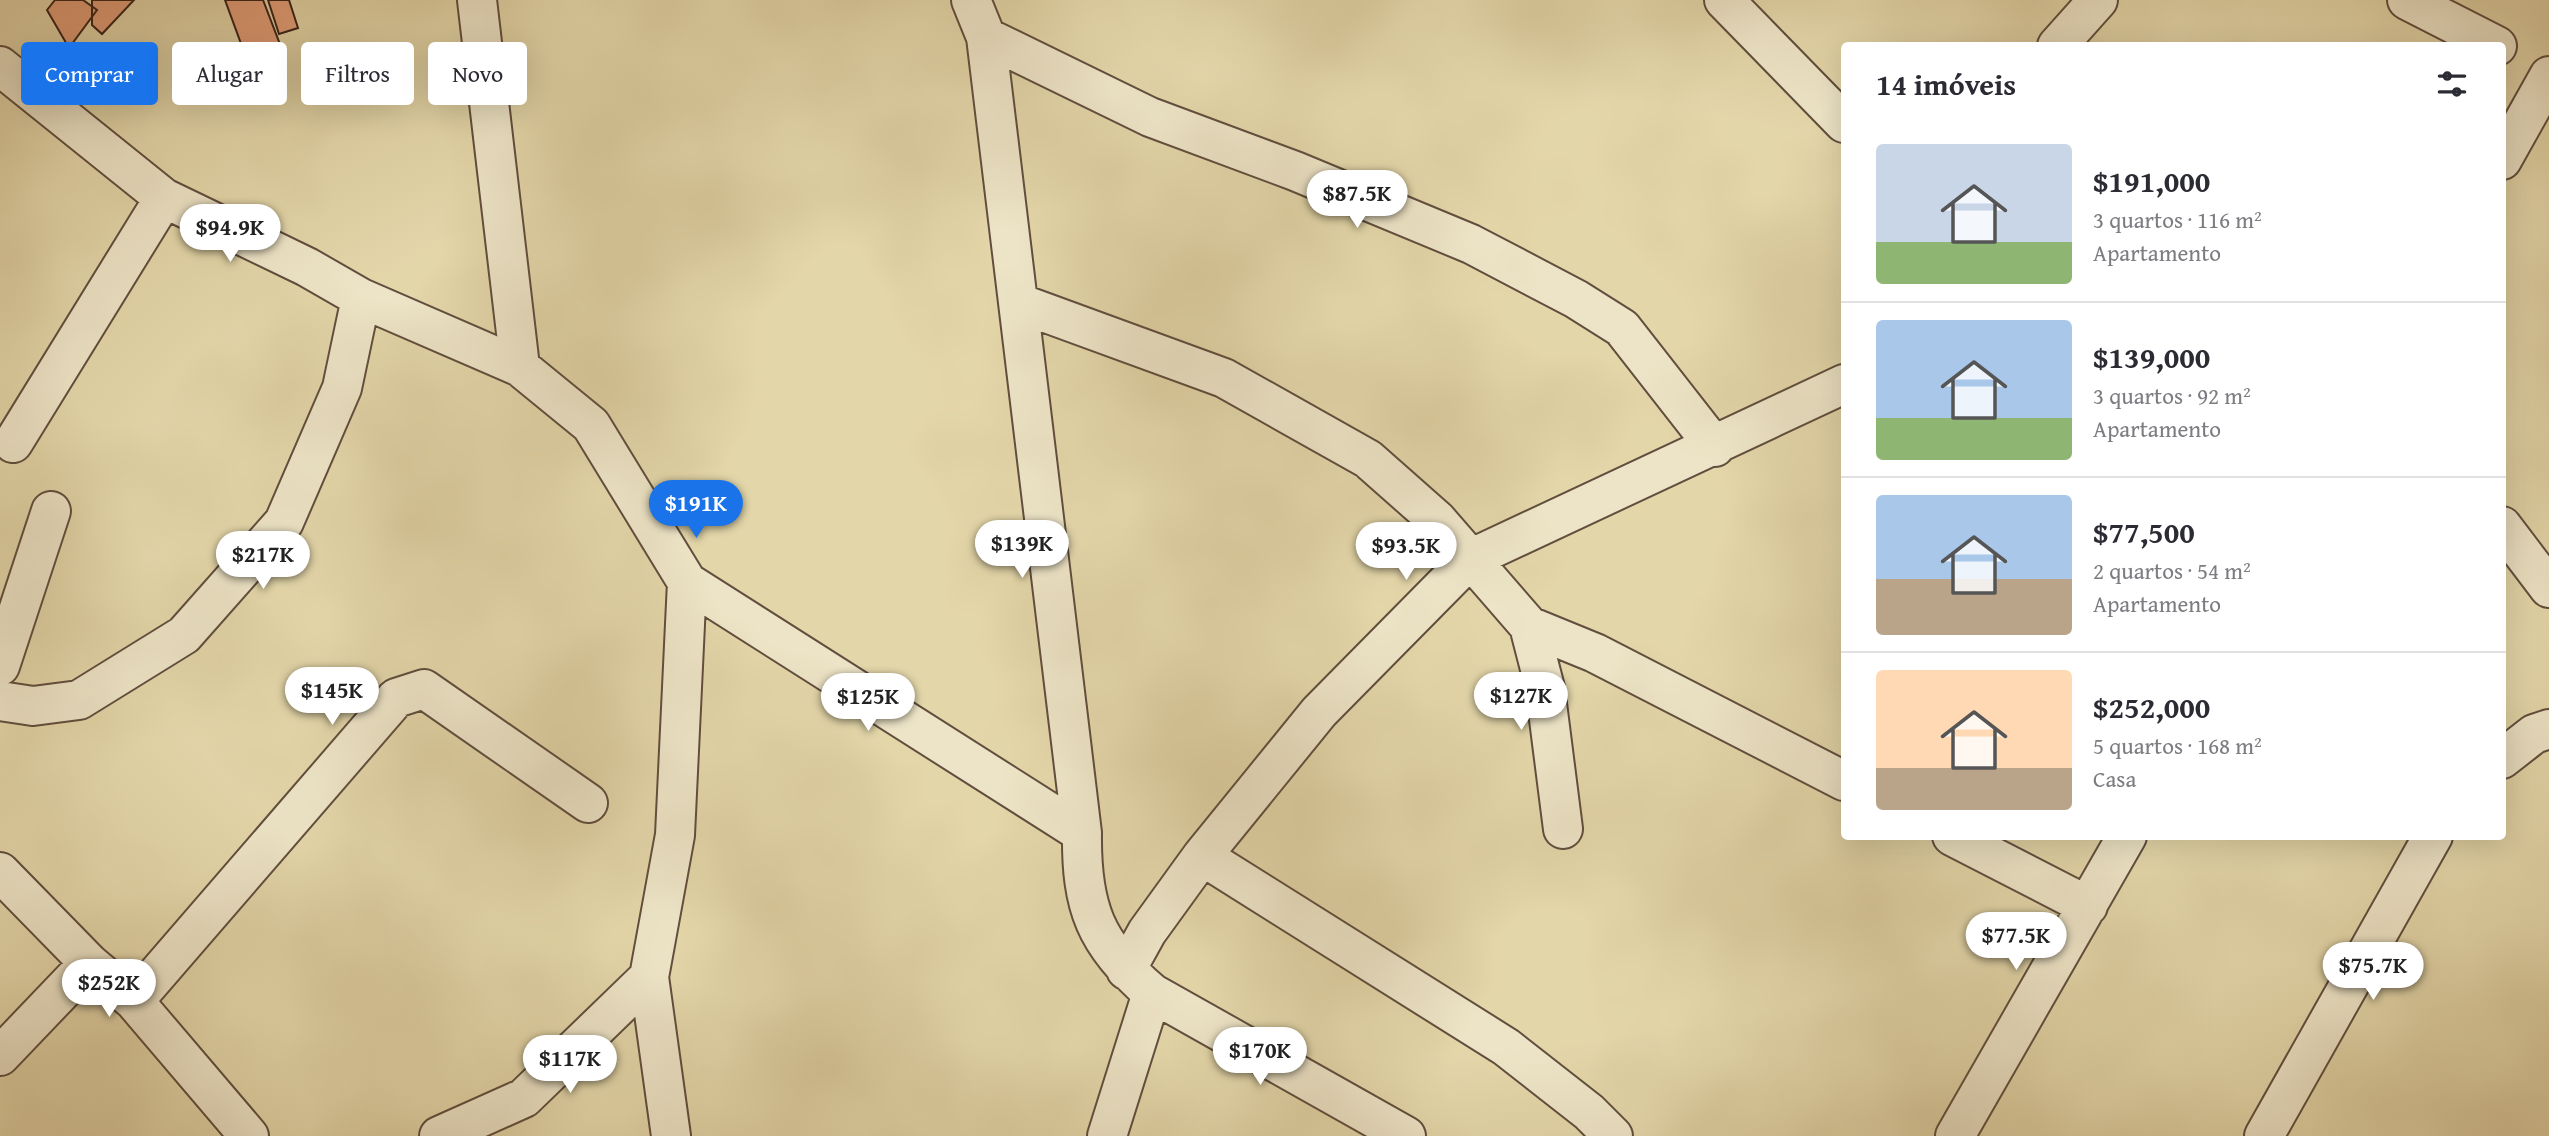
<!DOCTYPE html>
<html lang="pt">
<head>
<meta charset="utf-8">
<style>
	:root { --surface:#fff; --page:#f2f2f3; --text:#2b2b33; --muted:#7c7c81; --line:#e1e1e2; --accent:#1a73e8 }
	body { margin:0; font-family:"Gentium Book Plus",serif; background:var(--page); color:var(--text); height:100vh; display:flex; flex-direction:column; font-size:26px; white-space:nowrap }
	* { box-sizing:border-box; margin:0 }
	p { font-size:23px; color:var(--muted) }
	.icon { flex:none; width:38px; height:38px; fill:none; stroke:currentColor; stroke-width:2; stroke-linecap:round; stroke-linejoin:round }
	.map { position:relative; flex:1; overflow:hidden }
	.panel { position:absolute; left:1841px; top:42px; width:665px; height:798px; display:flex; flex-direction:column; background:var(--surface); border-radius:7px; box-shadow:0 7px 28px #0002 }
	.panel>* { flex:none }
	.top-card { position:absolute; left:21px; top:42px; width:665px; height:63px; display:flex; gap:14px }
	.price { position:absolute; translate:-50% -60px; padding:0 16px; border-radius:24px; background:#fff; color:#222; font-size:23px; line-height:46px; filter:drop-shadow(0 2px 4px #0008) }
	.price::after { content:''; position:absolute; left:50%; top:42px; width:21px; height:16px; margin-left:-10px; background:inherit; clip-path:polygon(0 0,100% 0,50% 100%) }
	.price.on { background:var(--accent); color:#fff }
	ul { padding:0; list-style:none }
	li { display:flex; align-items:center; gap:21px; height:175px; padding:0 35px }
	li+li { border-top:2px solid var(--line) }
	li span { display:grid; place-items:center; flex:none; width:196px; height:140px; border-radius:7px; color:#555 }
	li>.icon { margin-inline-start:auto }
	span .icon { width:84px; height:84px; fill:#fffc; stroke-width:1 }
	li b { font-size:30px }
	h2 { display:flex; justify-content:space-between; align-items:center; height:84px; padding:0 35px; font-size:30px }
	.tag { padding:0 24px; border-radius:7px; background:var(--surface); box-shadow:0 7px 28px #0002; font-size:24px; line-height:63px }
	.tag.on { background:var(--accent); color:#fff }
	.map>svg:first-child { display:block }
</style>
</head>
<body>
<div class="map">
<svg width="2549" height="1136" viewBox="0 0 2549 1136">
	<rect width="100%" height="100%" fill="#e3d6a9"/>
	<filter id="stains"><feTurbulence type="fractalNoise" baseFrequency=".00286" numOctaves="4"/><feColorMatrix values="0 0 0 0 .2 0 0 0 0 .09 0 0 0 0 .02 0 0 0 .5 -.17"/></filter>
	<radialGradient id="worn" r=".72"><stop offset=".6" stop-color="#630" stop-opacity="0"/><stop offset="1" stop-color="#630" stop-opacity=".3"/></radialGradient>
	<path fill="#e29e79" stroke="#36211a" stroke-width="2" d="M55 0H83L97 10 69 48 47 10Z
		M92 0H134L102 34 92 25Z
		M225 0H263L281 47 247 60Z
		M268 0H289L298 28 279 34Z"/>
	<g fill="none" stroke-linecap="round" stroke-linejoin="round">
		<defs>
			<path id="street" d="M477 0 520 367 591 425 687 582 675 835 649 977 671 1136
				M971 0 986 37 1082 833C1081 907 1095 944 1152 993L1107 1136
				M1724 0 1844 123
				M2407 0 2497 46
				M986 37 1150 117 1295 171 1471 244 1576 299 1622 328 1715 447
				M2057 46 2098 0
				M0 66 164 198 307 267 361 298 520 367
				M2502 160 2549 76
				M1019 303 1224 378 1368 459 1437 520 1529 626 1595 653 1844 781
				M13 443 164 198
				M2502 526 2549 588
				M687 582 1082 833
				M1529 626 1545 688 1563 829
				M0 666 51 511
				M0 701 33 706 79 700 184 635 284 522 342 388 361 298
				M2502 759 2534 734 2549 729
				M1952 836 2088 906
				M1202 856 1506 1047 1589 1112 1613 1136
				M0 872 89 963 134 1001 249 1136
				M1126 970 1147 932 1202 856 1319 712 1470 559 1844 384
				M1152 993 1406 1136
				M134 1001 396 698 424 689 588 803
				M0 1056 89 963
				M439 1136 524 1098 649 977
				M1955 1136 2127 836
				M2264 1136 2433 836"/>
		</defs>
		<use href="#street" stroke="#614e3e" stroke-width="42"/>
		<use href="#street" stroke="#ede4c7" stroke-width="38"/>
	</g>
	<rect width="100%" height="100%" filter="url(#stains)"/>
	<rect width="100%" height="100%" fill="url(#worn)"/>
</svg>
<b class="price" style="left:1357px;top:230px">$87.5K</b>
<b class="price" style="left:230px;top:264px">$94.9K</b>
<b class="price on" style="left:696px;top:540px">$191K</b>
<b class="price" style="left:1022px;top:580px">$139K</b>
<b class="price" style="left:1406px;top:582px">$93.5K</b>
<b class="price" style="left:263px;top:591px">$217K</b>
<b class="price" style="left:332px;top:727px">$145K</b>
<b class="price" style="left:1521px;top:732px">$127K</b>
<b class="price" style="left:868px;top:733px">$125K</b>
<b class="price" style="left:2016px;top:972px">$77.5K</b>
<b class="price" style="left:2373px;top:1002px">$75.7K</b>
<b class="price" style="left:109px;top:1019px">$252K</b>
<b class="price" style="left:1260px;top:1087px">$170K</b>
<b class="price" style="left:570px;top:1095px">$117K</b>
<div class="top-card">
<a class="tag on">Comprar</a>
<a class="tag">Alugar</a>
<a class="tag">Filtros</a>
<a class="tag">Novo</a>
</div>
<section class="panel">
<h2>14 imóveis<svg class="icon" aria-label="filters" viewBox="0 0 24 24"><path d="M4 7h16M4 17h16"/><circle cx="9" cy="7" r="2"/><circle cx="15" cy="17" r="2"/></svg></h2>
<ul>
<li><span style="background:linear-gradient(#c9d6e8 70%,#8fb573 0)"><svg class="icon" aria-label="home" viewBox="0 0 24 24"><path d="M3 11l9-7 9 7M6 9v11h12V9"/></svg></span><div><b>$191,000</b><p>3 quartos · 116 m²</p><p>Apartamento</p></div></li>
<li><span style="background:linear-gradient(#a9c7e8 70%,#8fb573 0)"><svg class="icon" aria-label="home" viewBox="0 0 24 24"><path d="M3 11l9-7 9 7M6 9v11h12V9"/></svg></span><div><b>$139,000</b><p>3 quartos · 92 m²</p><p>Apartamento</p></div></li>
<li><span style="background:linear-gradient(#a9c7e8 60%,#b9a48a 0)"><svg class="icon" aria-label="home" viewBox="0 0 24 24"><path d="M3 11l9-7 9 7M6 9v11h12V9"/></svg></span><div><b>$77,500</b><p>2 quartos · 54 m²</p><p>Apartamento</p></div></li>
<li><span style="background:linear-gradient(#ffd9b3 70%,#b9a48a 0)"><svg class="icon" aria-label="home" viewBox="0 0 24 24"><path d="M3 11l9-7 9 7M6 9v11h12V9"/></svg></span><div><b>$252,000</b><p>5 quartos · 168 m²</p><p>Casa</p></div></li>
</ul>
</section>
</div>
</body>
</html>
